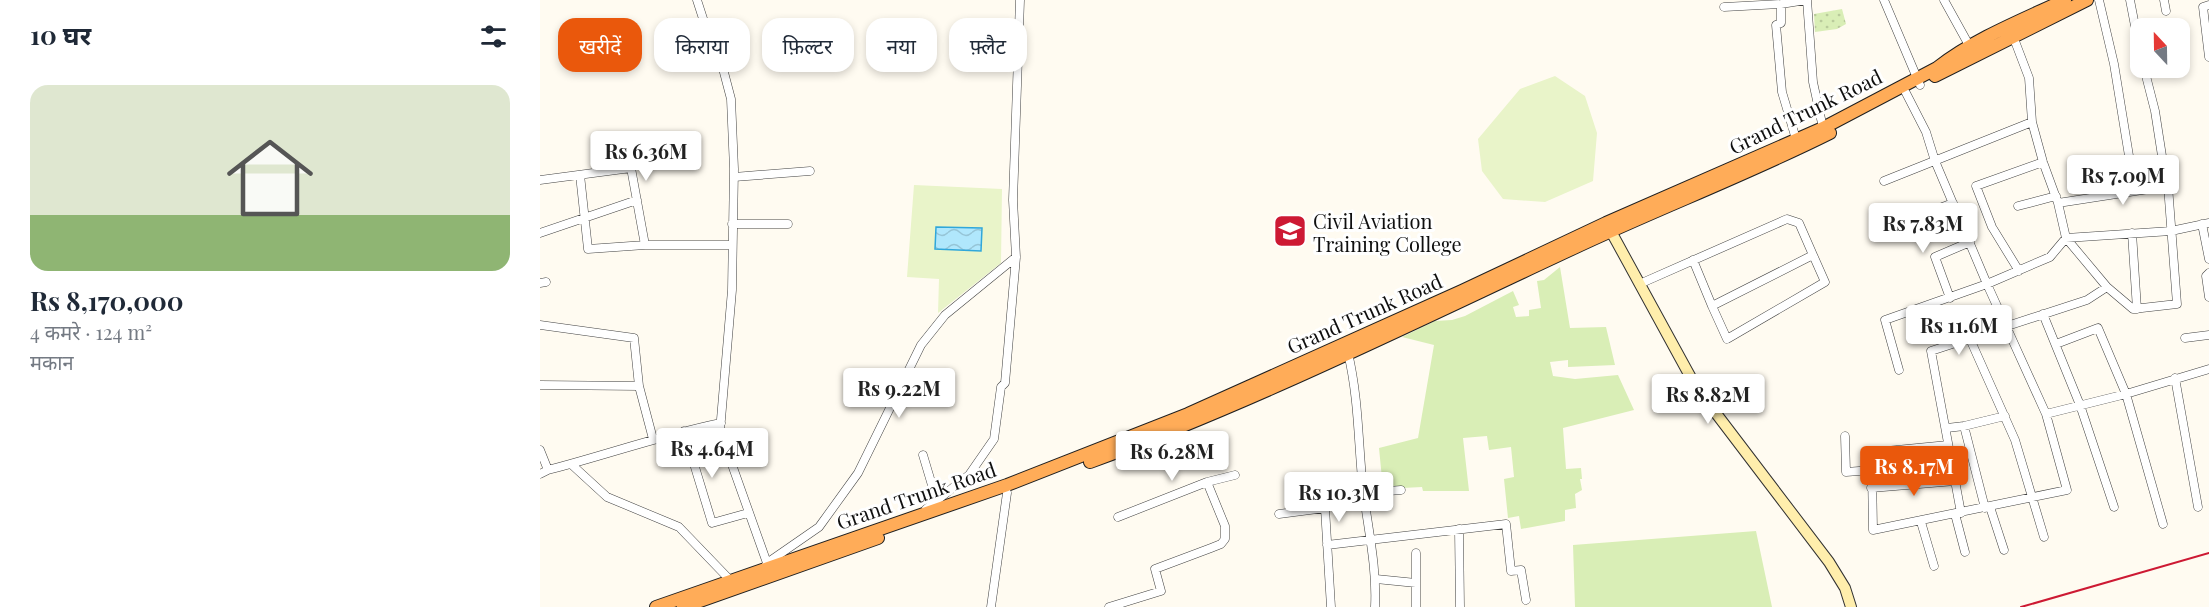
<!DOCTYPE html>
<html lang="hi">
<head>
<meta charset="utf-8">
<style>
	:root { --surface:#fff; --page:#f2f2f3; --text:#1f2937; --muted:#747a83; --accent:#ea580c }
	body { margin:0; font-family:"Playfair Display","Noto Sans Devanagari",serif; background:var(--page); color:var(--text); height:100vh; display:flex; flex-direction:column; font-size:22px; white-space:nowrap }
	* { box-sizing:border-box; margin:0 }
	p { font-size:20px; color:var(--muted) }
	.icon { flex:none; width:33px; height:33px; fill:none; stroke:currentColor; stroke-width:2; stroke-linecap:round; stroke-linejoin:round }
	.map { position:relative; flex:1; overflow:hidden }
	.drawer { display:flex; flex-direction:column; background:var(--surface); width:540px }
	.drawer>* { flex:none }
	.hud { position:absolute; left:18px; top:18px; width:570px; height:54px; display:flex; gap:12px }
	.needle { width:39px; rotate:338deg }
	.buttons { position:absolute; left:1590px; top:18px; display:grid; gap:12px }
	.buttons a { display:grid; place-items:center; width:60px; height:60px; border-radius:12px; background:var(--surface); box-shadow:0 3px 9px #0003; font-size:30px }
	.price { position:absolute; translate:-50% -51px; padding:0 14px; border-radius:6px; background:#fff; color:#222; font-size:20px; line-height:39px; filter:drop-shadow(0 2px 3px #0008) }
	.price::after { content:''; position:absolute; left:50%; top:36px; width:18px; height:14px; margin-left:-9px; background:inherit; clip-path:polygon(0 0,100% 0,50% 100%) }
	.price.on { background:var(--accent); color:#fff }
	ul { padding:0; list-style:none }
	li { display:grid; align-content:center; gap:12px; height:318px; padding:0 30px }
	li span { display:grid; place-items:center; height:186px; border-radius:18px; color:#555 }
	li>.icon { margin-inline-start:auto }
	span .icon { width:108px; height:108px; fill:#fffc; stroke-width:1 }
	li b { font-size:26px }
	h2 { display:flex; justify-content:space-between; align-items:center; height:72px; padding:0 30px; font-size:26px }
	.pill { padding:0 21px; border-radius:18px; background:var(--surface); box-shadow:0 3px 9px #0003; font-size:21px; line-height:54px }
	.pill.on { background:var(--accent); color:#fff }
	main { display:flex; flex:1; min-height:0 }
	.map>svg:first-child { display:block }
</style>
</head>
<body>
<main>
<section class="drawer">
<h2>10 घर<svg class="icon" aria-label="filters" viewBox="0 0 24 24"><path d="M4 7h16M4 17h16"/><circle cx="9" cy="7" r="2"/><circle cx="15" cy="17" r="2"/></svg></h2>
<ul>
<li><span style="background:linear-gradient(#dfe7d0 70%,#8fb573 0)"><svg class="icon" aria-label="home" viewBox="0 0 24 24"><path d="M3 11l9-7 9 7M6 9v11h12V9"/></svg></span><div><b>Rs 8,170,000</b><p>4 कमरे · 124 m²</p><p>मकान</p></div></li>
</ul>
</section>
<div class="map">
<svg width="1669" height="607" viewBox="0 0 1669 607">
	<defs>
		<pattern id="park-dots" width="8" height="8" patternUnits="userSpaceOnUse" patternTransform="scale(1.5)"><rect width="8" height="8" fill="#d9eeb6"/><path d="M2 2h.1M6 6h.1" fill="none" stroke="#b9cb9b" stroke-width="1.8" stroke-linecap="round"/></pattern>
		<pattern id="water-waves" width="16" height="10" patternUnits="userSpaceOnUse" patternTransform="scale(1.5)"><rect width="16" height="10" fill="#b0e7fc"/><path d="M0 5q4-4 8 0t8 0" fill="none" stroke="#96c5d7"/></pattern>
	</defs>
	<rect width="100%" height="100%" fill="#fffbf1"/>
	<path fill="#d9eeb6" d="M1020 267 1030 328 1066 327 1075 365 1028 367V360L1010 362 1013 376 1035 379 1078 375 1094 410 1023 428 1026 469 1041 468 1042 479H1040L1042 490 1035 494 1036 508 1025 510V521L981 529 979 516 968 518 964 479 974 477 971 447 949 450 947 436 923 438 929 491H883L882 487 843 489 839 448 878 438 894 345 862 337 895 321 912 320 925 316 973 291 979 305 973 307 976 317 989 316V310L1001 308 997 281 1004 280Z
		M1216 531 1232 607H1035L1033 545Z"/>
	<path fill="url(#park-dots)" d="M1302 9 1306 24 1297 29 1275 32 1274 14Z"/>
	<path fill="#e9f4c9" d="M1015 76 1045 96 1057 133 1053 181 1005 202 963 199 942 171 938 139 980 89Z
		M374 185 462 189 461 263 398 313 399 279 367 277Z"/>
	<path fill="url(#water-waves)" stroke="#30a7da" stroke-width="1.5" d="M396 227 442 228 441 251 395 249Z"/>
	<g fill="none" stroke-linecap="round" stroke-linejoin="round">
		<defs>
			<path id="minor" d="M157 0 168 34 181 61 191 99 194 169 192 290 180 431 227 563
				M1267 0 1273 82 1283 128
				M1344 0 1380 85
				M1404 0 1430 47
				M1559 0 1574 64 1590 162
				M1590 0 1600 52
				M1624 0 1626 11
				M1241 4V23L1236 25 1242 92 1256 139
				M1669 5 1663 7 1669 57
				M1184 7 1241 4 1266 0
				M1473 36 1489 78 1492 122 1503 162 1518 203 1526 238 1567 287 1593 309 1637 304 1628 186 1518 203
				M1604 68 1615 111 1622 156
				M1366 93 1386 132 1395 161 1447 284 1506 414 1586 394 1669 369
				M40 175 48 249 105 245
				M194 177 270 171
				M0 180 91 168 105 245H192
				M1344 181 1492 122
				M1478 206 1516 196
				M1363 222 1413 203
				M192 224H248
				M1662 224 1669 259
				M0 233 97 200
				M1592 233 1597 309
				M1479 271 1452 227 1436 186 1503 162
				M1669 273 1666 276 1669 297
				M0 283 6 282
				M1099 284 1104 282 1247 219 1259 223 1273 255 1172 306 1153 260
				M1410 298 1395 257 1430 242
				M1172 306 1187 339 1285 282 1273 255
				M1503 314 1540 405 1574 507
				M0 325 94 338 99 386 113 439
				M1645 338 1669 335
				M1430 339 1475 440 1504 537
				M1516 344 1558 328 1586 394 1623 524
				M808 353C819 400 818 442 823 489 828 529 837 567 835 607
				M1359 370 1345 320 1447 284 1510 257 1526 238 1631 231 1669 223
				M1635 378 1658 507
				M0 385 99 386
				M1424 426 1445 508
				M1407 428 1424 426 1465 416
				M144 431 172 523 208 513
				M1305 436 1306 472 1332 470 1333 530 1527 490 1506 414
				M0 450 8 470C66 455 122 435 181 423
				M1336 452 1408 445
				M383 455 397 502
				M31 464 67 497 139 527 190 580
				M0 474 8 470
				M1331 488 1415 481
				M824 493 861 490
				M1450 507 1464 550
				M386 509 429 475 454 439 461 387 465 383 476 257 473 200 480 0
				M1421 513 1391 351 1547 300 1567 287
				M739 514 785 508 791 607
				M1415 514 1425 552
				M578 517 667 482 695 475
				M1381 522 1394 566
				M919 529 920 607
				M787 545 966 524 971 571 981 570 986 600
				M876 553V607
				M225 567 227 563 279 527 318 473 381 345 405 315 476 257
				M836 579 876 583
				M451 607 467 493
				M569 607 621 591 615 569 671 548 681 544 685 539V526L667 482"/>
			<path id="secondary" d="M1068 226 1156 387 1289 562 1305 588 1311 607"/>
			<path id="trunk" d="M1395 76 1547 0
				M550 462C714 402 875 322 1034 248 1119 208 1206 175 1290 133
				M116 607 467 485 648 414 922 291 1066 223 1283 128 1397 68C1434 39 1482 20 1525 0
				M143 607 338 538"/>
		</defs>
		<use href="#minor" stroke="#424242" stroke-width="9"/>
		<use href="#secondary" stroke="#313131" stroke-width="12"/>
		<use href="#trunk" stroke="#202020" stroke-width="14"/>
		<use href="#minor" stroke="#fff" stroke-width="8"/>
		<use href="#secondary" stroke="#ffeeac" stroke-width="10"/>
		<use href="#trunk" stroke="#ffac58" stroke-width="12"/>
		<path stroke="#cd1933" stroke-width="2" d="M1481 607 1669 553"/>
	</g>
	<defs>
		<symbol id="university-square" viewBox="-11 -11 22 22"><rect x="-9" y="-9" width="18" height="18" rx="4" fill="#cd1933" stroke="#fff"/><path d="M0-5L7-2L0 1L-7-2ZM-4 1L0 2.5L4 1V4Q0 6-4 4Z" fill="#fff"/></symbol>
	</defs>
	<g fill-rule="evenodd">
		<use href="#university-square" x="731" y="212" width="38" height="38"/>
	</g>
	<g text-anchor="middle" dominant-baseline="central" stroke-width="6" stroke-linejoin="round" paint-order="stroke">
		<g font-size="20" fill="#0f0f0f" stroke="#fff">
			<text transform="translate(1265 111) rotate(-26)">Grand Trunk Road</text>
			<text transform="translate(824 313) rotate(-24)">Grand Trunk Road</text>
			<text transform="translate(376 495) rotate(-19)">Grand Trunk Road</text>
		</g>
		<g font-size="20" fill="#0f0f0f" stroke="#fff" text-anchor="start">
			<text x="773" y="220">Civil Aviation<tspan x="773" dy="23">Training College</tspan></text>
		</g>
	</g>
</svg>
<div class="buttons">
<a><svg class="needle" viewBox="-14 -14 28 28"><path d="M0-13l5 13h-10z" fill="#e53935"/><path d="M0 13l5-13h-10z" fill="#747a83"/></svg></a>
</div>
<b class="price" style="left:106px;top:182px">Rs 6.36M</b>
<b class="price" style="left:1583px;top:206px">Rs 7.09M</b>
<b class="price" style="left:1383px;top:254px">Rs 7.83M</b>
<b class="price" style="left:1419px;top:356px">Rs 11.6M</b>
<b class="price" style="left:359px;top:419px">Rs 9.22M</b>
<b class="price" style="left:1168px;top:425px">Rs 8.82M</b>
<b class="price" style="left:172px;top:479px">Rs 4.64M</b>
<b class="price" style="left:632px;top:482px">Rs 6.28M</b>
<b class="price on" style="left:1374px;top:497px">Rs 8.17M</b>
<b class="price" style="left:799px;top:523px">Rs 10.3M</b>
<div class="hud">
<a class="pill on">खरीदें</a>
<a class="pill">किराया</a>
<a class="pill">फ़िल्टर</a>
<a class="pill">नया</a>
<a class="pill">फ़्लैट</a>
</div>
</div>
</main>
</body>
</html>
